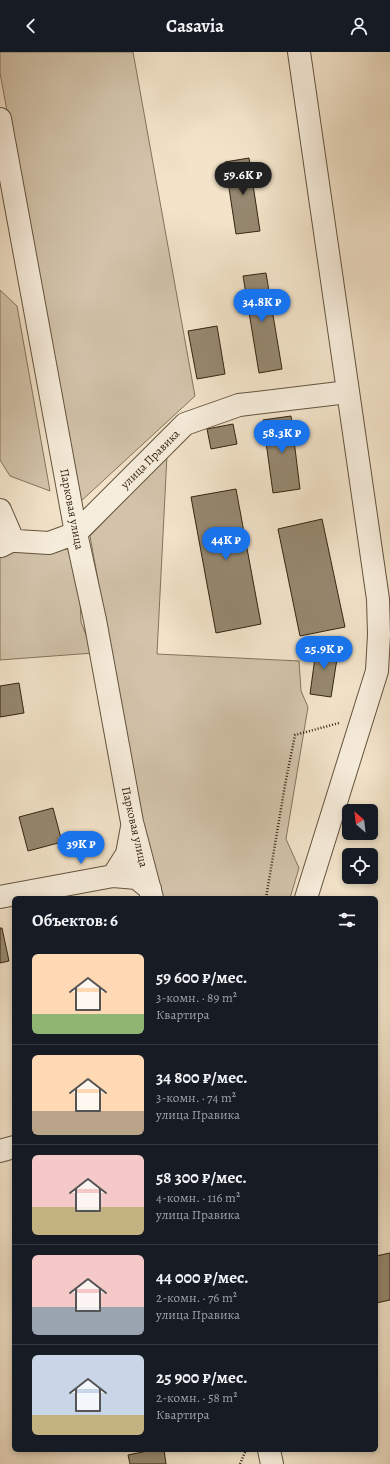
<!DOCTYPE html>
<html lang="ru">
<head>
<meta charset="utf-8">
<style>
	:root { --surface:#171b24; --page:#242831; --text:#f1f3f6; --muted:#9ea1a6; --line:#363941; --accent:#1a73e8 }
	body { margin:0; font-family:Alegreya,serif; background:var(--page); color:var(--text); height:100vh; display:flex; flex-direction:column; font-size:15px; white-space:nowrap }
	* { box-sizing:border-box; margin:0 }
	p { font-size:13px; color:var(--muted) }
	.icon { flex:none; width:22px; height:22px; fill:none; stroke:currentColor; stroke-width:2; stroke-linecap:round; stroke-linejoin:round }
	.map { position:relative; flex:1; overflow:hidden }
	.drawer { position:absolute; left:12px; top:844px; width:366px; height:556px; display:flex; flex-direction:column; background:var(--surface); border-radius:6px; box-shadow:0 2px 6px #0003 }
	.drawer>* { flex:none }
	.needle { width:26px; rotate:332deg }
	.fabs { position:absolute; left:342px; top:752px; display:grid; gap:8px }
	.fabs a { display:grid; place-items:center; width:36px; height:36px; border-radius:6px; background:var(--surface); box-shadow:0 2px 6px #0003; font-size:20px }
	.price { position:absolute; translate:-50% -34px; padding:0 9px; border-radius:14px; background:var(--accent); color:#fff; font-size:13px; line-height:26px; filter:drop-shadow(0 1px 2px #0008) }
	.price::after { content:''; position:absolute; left:50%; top:24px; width:12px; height:9px; margin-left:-6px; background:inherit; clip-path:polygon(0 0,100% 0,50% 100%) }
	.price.selected { background:#222; color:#fff }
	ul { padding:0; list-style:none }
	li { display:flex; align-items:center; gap:12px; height:100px; padding:0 20px }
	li+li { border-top:1px solid var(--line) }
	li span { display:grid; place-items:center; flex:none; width:112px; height:80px; border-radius:6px; color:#555 }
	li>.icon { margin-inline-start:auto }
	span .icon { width:48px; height:48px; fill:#fffc; stroke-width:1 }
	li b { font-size:17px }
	h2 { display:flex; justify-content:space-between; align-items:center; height:48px; padding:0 20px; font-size:17px }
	header { display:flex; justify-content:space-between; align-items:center; height:52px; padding:0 20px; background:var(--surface); font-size:18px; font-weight:600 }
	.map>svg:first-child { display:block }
</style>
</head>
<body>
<header><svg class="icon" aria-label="back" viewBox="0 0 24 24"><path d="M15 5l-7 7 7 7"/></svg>Casavia<svg class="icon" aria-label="person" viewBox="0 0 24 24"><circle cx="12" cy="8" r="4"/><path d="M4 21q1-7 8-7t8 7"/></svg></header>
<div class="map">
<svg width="390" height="1412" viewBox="0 0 390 1412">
	<rect width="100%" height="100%" fill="#f2e3c9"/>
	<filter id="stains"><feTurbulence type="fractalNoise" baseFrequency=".005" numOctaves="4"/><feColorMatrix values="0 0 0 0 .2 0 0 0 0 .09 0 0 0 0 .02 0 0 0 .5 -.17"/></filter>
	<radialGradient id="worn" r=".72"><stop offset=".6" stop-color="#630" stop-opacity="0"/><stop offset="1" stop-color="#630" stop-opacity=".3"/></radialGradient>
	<path fill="#d2c3aa" stroke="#82745d" d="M0 0H133L195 344 79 451 0 21Z
		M0 238 17 254 50 439 10 424 0 408Z
		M167 403 157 602 299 609 301 639 308 655 286 787 299 816 290 846H144L113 611 90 484Z
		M70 497 80 545 81 570 93 601 0 608V498L35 500Z"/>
	<path fill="#968870" stroke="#332510" d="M249 106 260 179 236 182 225 110Z
		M266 221 282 317 259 321 243 224Z
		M217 274 225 322 197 327 188 279Z
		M291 364 300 437 273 441 263 368Z
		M233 372 237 392 211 397 207 377Z
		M236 437 261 572 216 581 191 445Z
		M322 467 345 575 300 584 278 477Z
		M317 591 339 594 331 645 310 642Z
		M19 631 24 661 0 665V634Z
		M53 756 62 790 28 799 19 765Z
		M0 876H2L9 909 0 911Z
		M390 1201V1248L376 1251V1204Z
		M152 1398H164L166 1412H130L128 1403Z"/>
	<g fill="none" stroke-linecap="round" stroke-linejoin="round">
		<defs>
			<path id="minor" d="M299 0 378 547 379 583 377 619 306 846
				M0 67 76 481 95 568 132 770 152 846
				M0 458 13 488 1 494
				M0 488 49 491 76 481 185 372 239 353 348 340
				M113 824 127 802 132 775
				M0 845 113 824 137 826 150 837
				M0 1099 14 1095
				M269 1398 272 1412"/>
		</defs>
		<use href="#minor" stroke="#63543e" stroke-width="24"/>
		<path stroke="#332510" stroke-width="2.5" stroke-dasharray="1 2" stroke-linecap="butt" d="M266 846 285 733 295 683 339 671
			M240 1412 246 1398"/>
		<use href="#minor" stroke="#f7eddc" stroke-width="22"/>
	</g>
	<g text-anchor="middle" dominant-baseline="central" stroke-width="3" stroke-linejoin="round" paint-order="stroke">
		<g font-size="12" fill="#332510" stroke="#f7eddc">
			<text transform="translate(150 407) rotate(-45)">улица Правика</text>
			<text transform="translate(72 457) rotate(79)">Парковая улица</text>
			<text transform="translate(135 775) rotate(77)">Парковая улица</text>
		</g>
	</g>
	<rect width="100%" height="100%" filter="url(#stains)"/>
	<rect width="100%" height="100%" fill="url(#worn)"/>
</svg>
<div class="fabs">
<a><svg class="needle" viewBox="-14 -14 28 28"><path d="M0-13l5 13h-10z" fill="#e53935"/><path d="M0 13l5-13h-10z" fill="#9ea1a6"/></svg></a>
<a><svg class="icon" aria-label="locate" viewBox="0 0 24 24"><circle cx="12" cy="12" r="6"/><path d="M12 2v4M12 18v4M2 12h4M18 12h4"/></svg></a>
</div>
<b class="price selected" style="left:243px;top:144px">59.6K ₽</b>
<b class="price" style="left:262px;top:271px">34.8K ₽</b>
<b class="price" style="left:282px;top:402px">58.3K ₽</b>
<b class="price" style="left:226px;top:509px">44K ₽</b>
<b class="price" style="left:324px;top:618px">25.9K ₽</b>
<b class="price" style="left:81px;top:813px">39K ₽</b>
<section class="drawer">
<h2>Объектов: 6<svg class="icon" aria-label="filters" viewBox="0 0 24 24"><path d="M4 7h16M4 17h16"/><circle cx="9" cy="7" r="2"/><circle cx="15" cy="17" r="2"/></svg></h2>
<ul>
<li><span style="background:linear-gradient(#ffd9b3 75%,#8fb573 0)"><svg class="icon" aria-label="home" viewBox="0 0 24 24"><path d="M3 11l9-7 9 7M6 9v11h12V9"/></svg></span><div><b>59 600 ₽/мес.</b><p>3-комн. · 89 m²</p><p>Квартира</p></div></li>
<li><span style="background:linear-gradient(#ffd9b3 70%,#b9a48a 0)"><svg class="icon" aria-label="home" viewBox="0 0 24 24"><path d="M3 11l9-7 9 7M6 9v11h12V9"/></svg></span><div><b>34 800 ₽/мес.</b><p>3-комн. · 74 m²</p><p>улица Правика</p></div></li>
<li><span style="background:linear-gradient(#f6c9c9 65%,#c2b280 0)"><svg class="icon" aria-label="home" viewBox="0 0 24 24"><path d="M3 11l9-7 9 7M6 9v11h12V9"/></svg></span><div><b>58 300 ₽/мес.</b><p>4-комн. · 116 m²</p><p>улица Правика</p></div></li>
<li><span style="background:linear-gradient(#f6c9c9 65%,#9aa5b1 0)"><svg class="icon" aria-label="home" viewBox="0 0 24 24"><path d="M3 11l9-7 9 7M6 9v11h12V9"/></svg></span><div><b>44 000 ₽/мес.</b><p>2-комн. · 76 m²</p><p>улица Правика</p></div></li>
<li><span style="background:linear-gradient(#c9d6e8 75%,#c2b280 0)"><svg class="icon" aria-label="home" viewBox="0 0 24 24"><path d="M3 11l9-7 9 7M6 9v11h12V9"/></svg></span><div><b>25 900 ₽/мес.</b><p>2-комн. · 58 m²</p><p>Квартира</p></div></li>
</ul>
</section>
</div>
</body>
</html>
